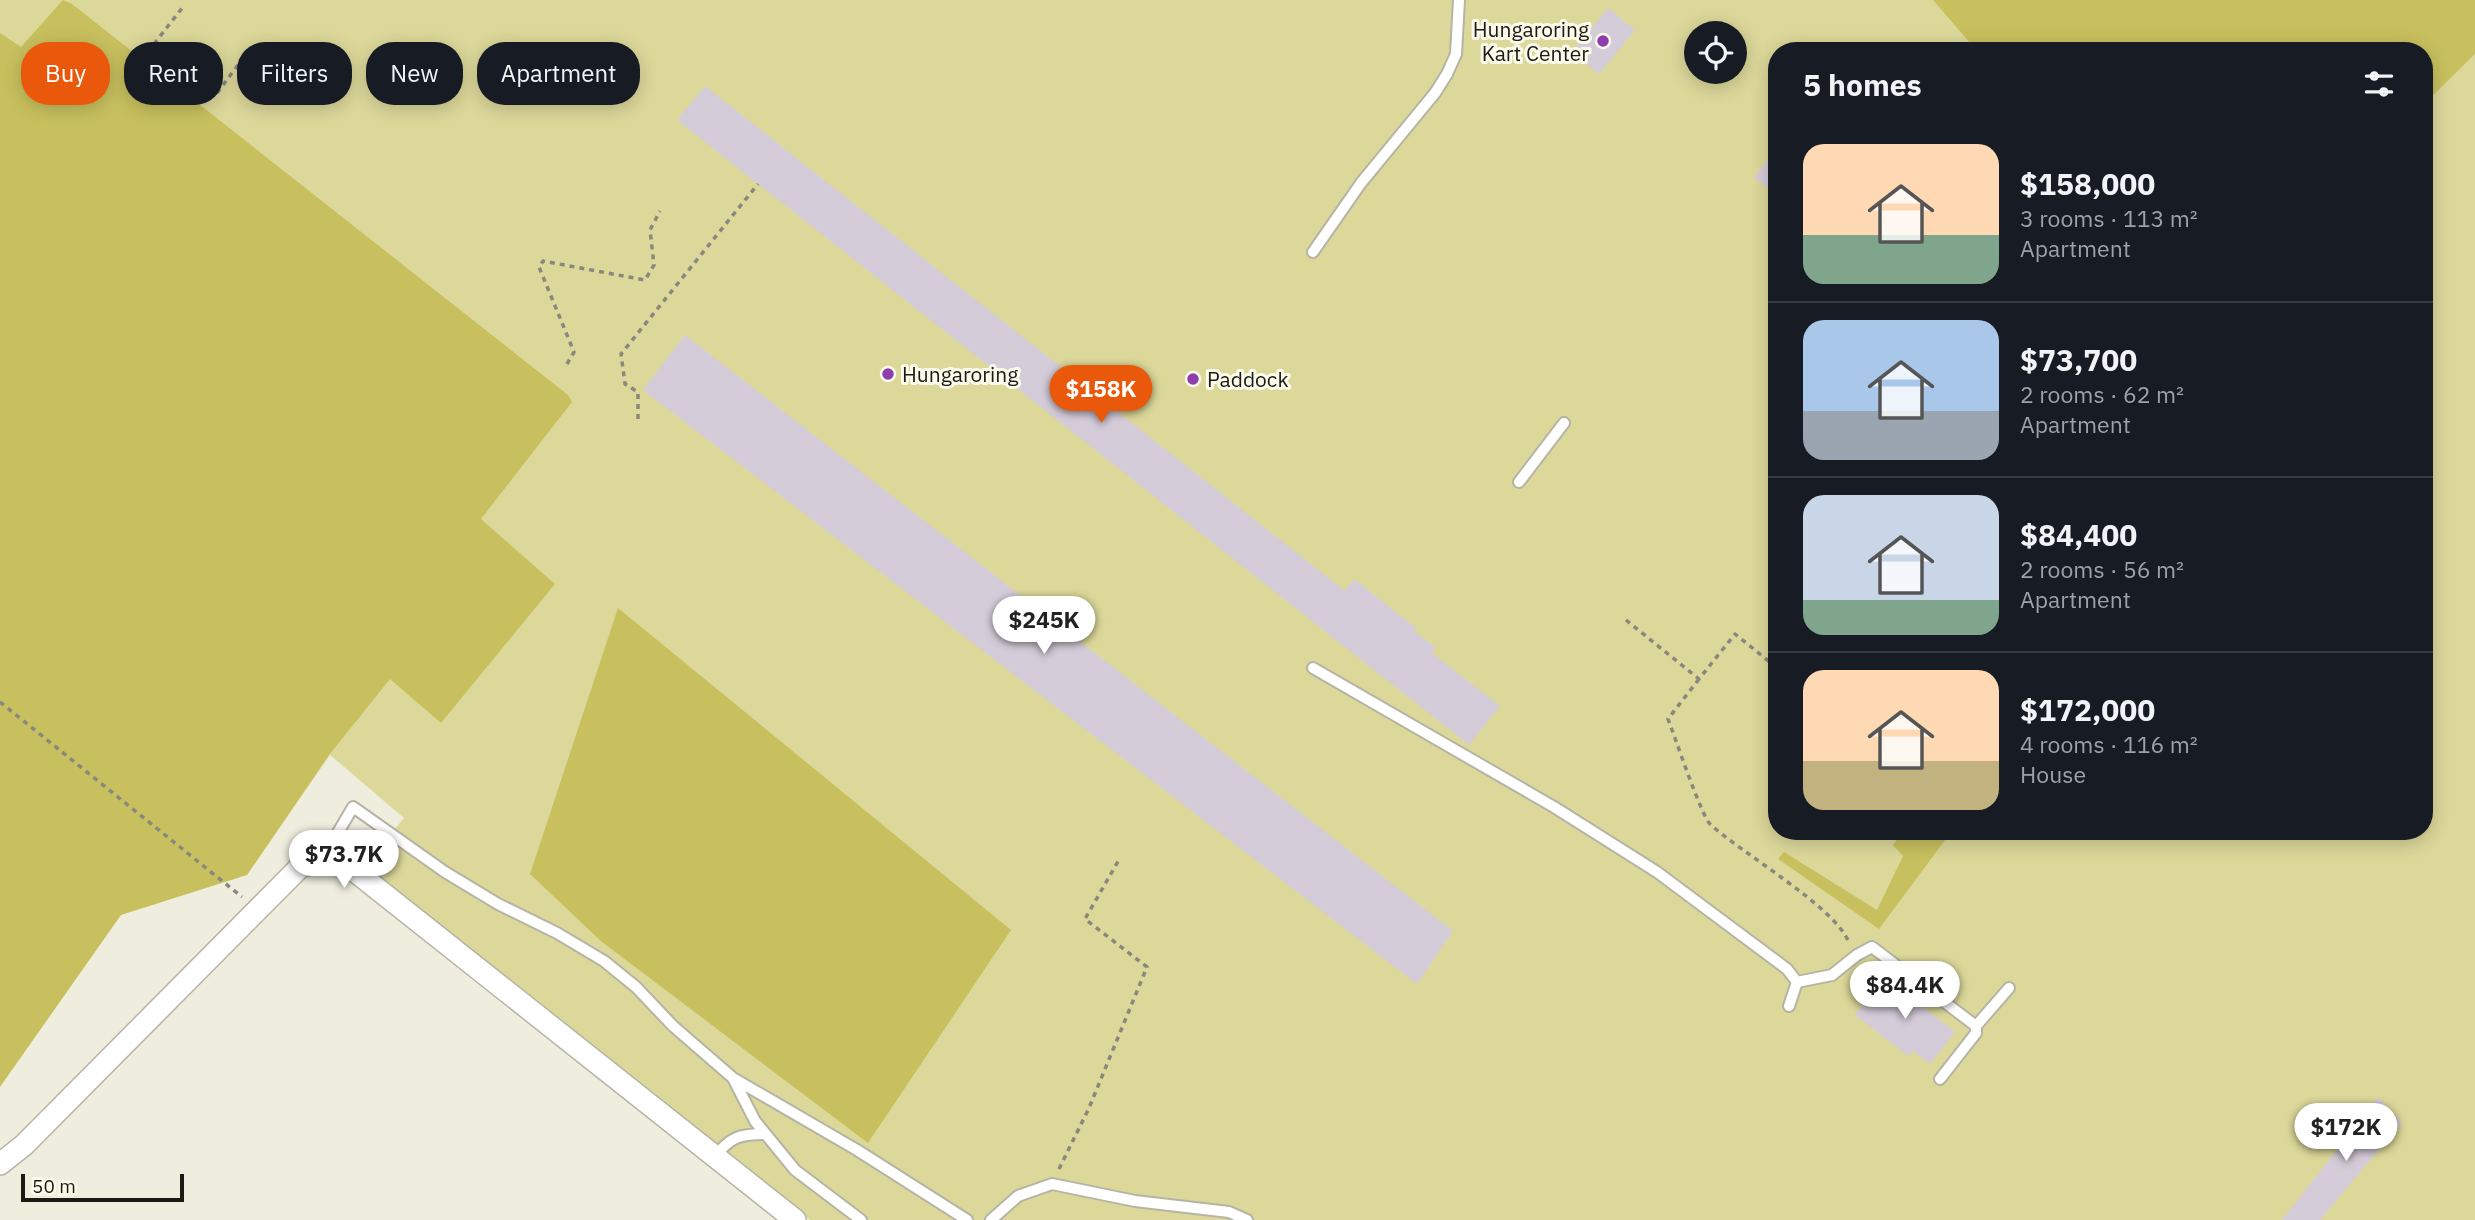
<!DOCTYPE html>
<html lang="en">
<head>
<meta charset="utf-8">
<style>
	:root { --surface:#171b24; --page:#20242c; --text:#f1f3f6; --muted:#9ea1a6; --line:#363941; --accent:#ea580c }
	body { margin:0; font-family:"IBM Plex Sans",sans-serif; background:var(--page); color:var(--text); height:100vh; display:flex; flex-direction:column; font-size:26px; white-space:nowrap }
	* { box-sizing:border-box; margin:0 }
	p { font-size:23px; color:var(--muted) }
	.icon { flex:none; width:38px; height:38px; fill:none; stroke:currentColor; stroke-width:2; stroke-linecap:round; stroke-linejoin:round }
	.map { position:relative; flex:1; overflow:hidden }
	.panel { position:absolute; left:1768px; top:42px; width:665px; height:798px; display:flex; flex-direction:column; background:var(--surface); border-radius:28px; box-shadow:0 4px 18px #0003 }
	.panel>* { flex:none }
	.banner { position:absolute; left:21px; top:42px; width:665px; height:63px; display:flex; gap:14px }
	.fabs { position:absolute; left:1684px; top:21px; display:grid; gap:14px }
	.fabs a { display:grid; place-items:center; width:63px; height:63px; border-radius:50%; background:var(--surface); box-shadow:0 4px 18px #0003; font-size:35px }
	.scale { position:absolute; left:21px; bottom:18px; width:163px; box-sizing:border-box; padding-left:7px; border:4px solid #1b1a15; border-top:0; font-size:19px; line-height:24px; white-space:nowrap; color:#1b1a15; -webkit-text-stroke:5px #fcfbeb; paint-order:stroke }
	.price { position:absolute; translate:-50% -60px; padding:0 16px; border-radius:24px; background:#fff; color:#222; font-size:23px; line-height:46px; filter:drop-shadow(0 2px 4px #0008) }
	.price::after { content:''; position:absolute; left:50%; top:42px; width:21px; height:16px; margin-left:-10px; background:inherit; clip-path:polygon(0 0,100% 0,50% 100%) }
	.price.current { background:var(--accent); color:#fff }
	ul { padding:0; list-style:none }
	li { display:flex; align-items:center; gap:21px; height:175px; padding:0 35px }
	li+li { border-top:2px solid var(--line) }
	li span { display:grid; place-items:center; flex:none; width:196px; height:140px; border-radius:21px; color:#555 }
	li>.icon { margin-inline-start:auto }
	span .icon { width:84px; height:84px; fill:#fffc; stroke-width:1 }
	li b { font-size:30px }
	h2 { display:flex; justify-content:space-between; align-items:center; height:84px; padding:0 35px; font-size:30px }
	.tag { padding:0 24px; border-radius:28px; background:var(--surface); box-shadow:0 4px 18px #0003; font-size:24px; line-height:63px }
	.tag.current { background:var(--accent); color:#fff }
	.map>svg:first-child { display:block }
</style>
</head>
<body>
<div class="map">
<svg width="2475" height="1220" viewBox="0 0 2475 1220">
	<rect width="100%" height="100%" fill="#efeede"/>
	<path fill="#dcd89a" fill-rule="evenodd" d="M0 0H2475V1220H810L365 865 404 818 330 755 247 875 0 676ZM1696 33H1734V72H1696ZM1776 51H2424V831H1776Z"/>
	<path fill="#c8c05e" d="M63 0 72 4 568 395 572 402 481 519 555 584 441 723 390 679 329 755 247 875 121 915 0 1087V33L21 47Z
		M1933 0H2475V54L2424 104V51H1977Z
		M618 608 1011 930 868 1143 602 942 530 874Z
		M1903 831 1951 832 1879 929 1778 859 1784 852 1877 910 1903 856 1893 845Z"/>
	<path fill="#d5ccd9" d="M1608 8 1635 30 1599 74 1572 52Z
		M705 86 1345 591 1354 579 1416 628 1414 631 1436 648 1432 653 1500 706 1469 745 677 120Z
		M1776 149V178L1768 188 1754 178Z
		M685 335 1453 931 1417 984 643 390Z
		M1885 977 1904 992 1907 988 1922 1000 1919 1004 1955 1032 1930 1064 1913 1051 1908 1056 1855 1015Z
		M2378 1097 2402 1122 2320 1220H2282Z"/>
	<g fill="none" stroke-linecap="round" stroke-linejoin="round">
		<defs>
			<path id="service" d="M1313 252 1361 183 1435 93 1447 74 1456 54 1459 0
				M1519 482 1564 423
				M1313 668 1554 807 1657 872 1787 969 1797 982 1789 1006
				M323 858 353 807 445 872 498 904 557 933 604 961 636 987 673 1026 733 1078 857 1150 967 1220
				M1797 982 1832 975 1857 955 1872 947 1976 1026V1033L1940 1079
				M1976 1026 2009 988
				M733 1078 755 1121 795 1170 861 1220
				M714 1157C731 1137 739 1134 765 1134
				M991 1220 1018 1196 1052 1184 1135 1201 1229 1212 1247 1220"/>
			<path id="minor" d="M0 1164 24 1145 299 868 323 858 346 864 795 1220"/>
		</defs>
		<use href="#service" stroke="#b5b4a5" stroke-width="14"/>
		<use href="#minor" stroke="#b5b4a5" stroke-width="24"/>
		<path stroke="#89887e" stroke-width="3.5" stroke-dasharray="5 5" stroke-linecap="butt" d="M154 44 183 7
			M217 93 244 57
			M567 364 574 352 539 267 543 261 645 280 654 265 650 230 660 211
			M638 419V392L625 384 621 354 758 184
			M1626 620 1699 679 1735 634 1776 667
			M1699 679 1668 719C1675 737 1701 815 1710 824 1741 853 1837 908 1849 943
			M0 702 242 897
			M1059 1169 1089 1108 1147 967 1085 919 1120 858"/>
		<use href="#service" stroke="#fff" stroke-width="10"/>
		<use href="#minor" stroke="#fff" stroke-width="21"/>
	</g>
	<g fill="#8f3dac" stroke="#fcfbeb" stroke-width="2.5">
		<circle cx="1603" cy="41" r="7"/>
		<circle cx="888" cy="374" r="7"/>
		<circle cx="1193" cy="379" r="7"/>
	</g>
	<g text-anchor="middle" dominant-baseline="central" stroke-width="6" stroke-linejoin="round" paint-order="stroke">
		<g font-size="21" fill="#1b1a15" stroke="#fcfbeb" text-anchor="start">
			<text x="1589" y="29" text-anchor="end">Hungaroring<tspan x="1589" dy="24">Kart Center</tspan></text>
			<text x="902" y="374">Hungaroring</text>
			<text x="1207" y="379">Paddock</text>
		</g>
	</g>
</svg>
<div class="fabs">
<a><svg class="icon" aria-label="locate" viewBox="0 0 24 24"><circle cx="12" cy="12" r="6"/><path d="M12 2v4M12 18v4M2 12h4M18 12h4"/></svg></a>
</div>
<div class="scale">50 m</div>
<b class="price current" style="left:1101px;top:425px">$158K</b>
<b class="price" style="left:1044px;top:656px">$245K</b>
<b class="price" style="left:344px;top:890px">$73.7K</b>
<b class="price" style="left:1905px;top:1021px">$84.4K</b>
<b class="price" style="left:2346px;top:1163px">$172K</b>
<div class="banner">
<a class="tag current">Buy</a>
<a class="tag">Rent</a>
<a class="tag">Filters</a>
<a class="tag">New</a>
<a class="tag">Apartment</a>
</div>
<section class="panel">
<h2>5 homes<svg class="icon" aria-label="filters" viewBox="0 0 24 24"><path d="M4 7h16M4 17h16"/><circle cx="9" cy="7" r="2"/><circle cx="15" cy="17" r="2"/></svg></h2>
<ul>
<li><span style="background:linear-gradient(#ffd9b3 65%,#7fa58c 0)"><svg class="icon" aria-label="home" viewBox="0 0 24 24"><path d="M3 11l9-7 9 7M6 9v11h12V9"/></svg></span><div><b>$158,000</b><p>3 rooms · 113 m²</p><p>Apartment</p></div></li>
<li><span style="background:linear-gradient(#a9c7e8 65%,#9aa5b1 0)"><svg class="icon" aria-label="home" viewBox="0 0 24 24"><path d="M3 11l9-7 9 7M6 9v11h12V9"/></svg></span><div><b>$73,700</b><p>2 rooms · 62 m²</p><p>Apartment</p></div></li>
<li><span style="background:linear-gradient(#c9d6e8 75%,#7fa58c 0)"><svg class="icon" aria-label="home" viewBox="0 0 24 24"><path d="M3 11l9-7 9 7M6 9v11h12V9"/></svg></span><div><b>$84,400</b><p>2 rooms · 56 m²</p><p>Apartment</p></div></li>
<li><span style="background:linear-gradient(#ffd9b3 65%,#c2b280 0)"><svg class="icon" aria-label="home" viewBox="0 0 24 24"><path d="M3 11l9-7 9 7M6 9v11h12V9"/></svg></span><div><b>$172,000</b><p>4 rooms · 116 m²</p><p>House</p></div></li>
</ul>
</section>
</div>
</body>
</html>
